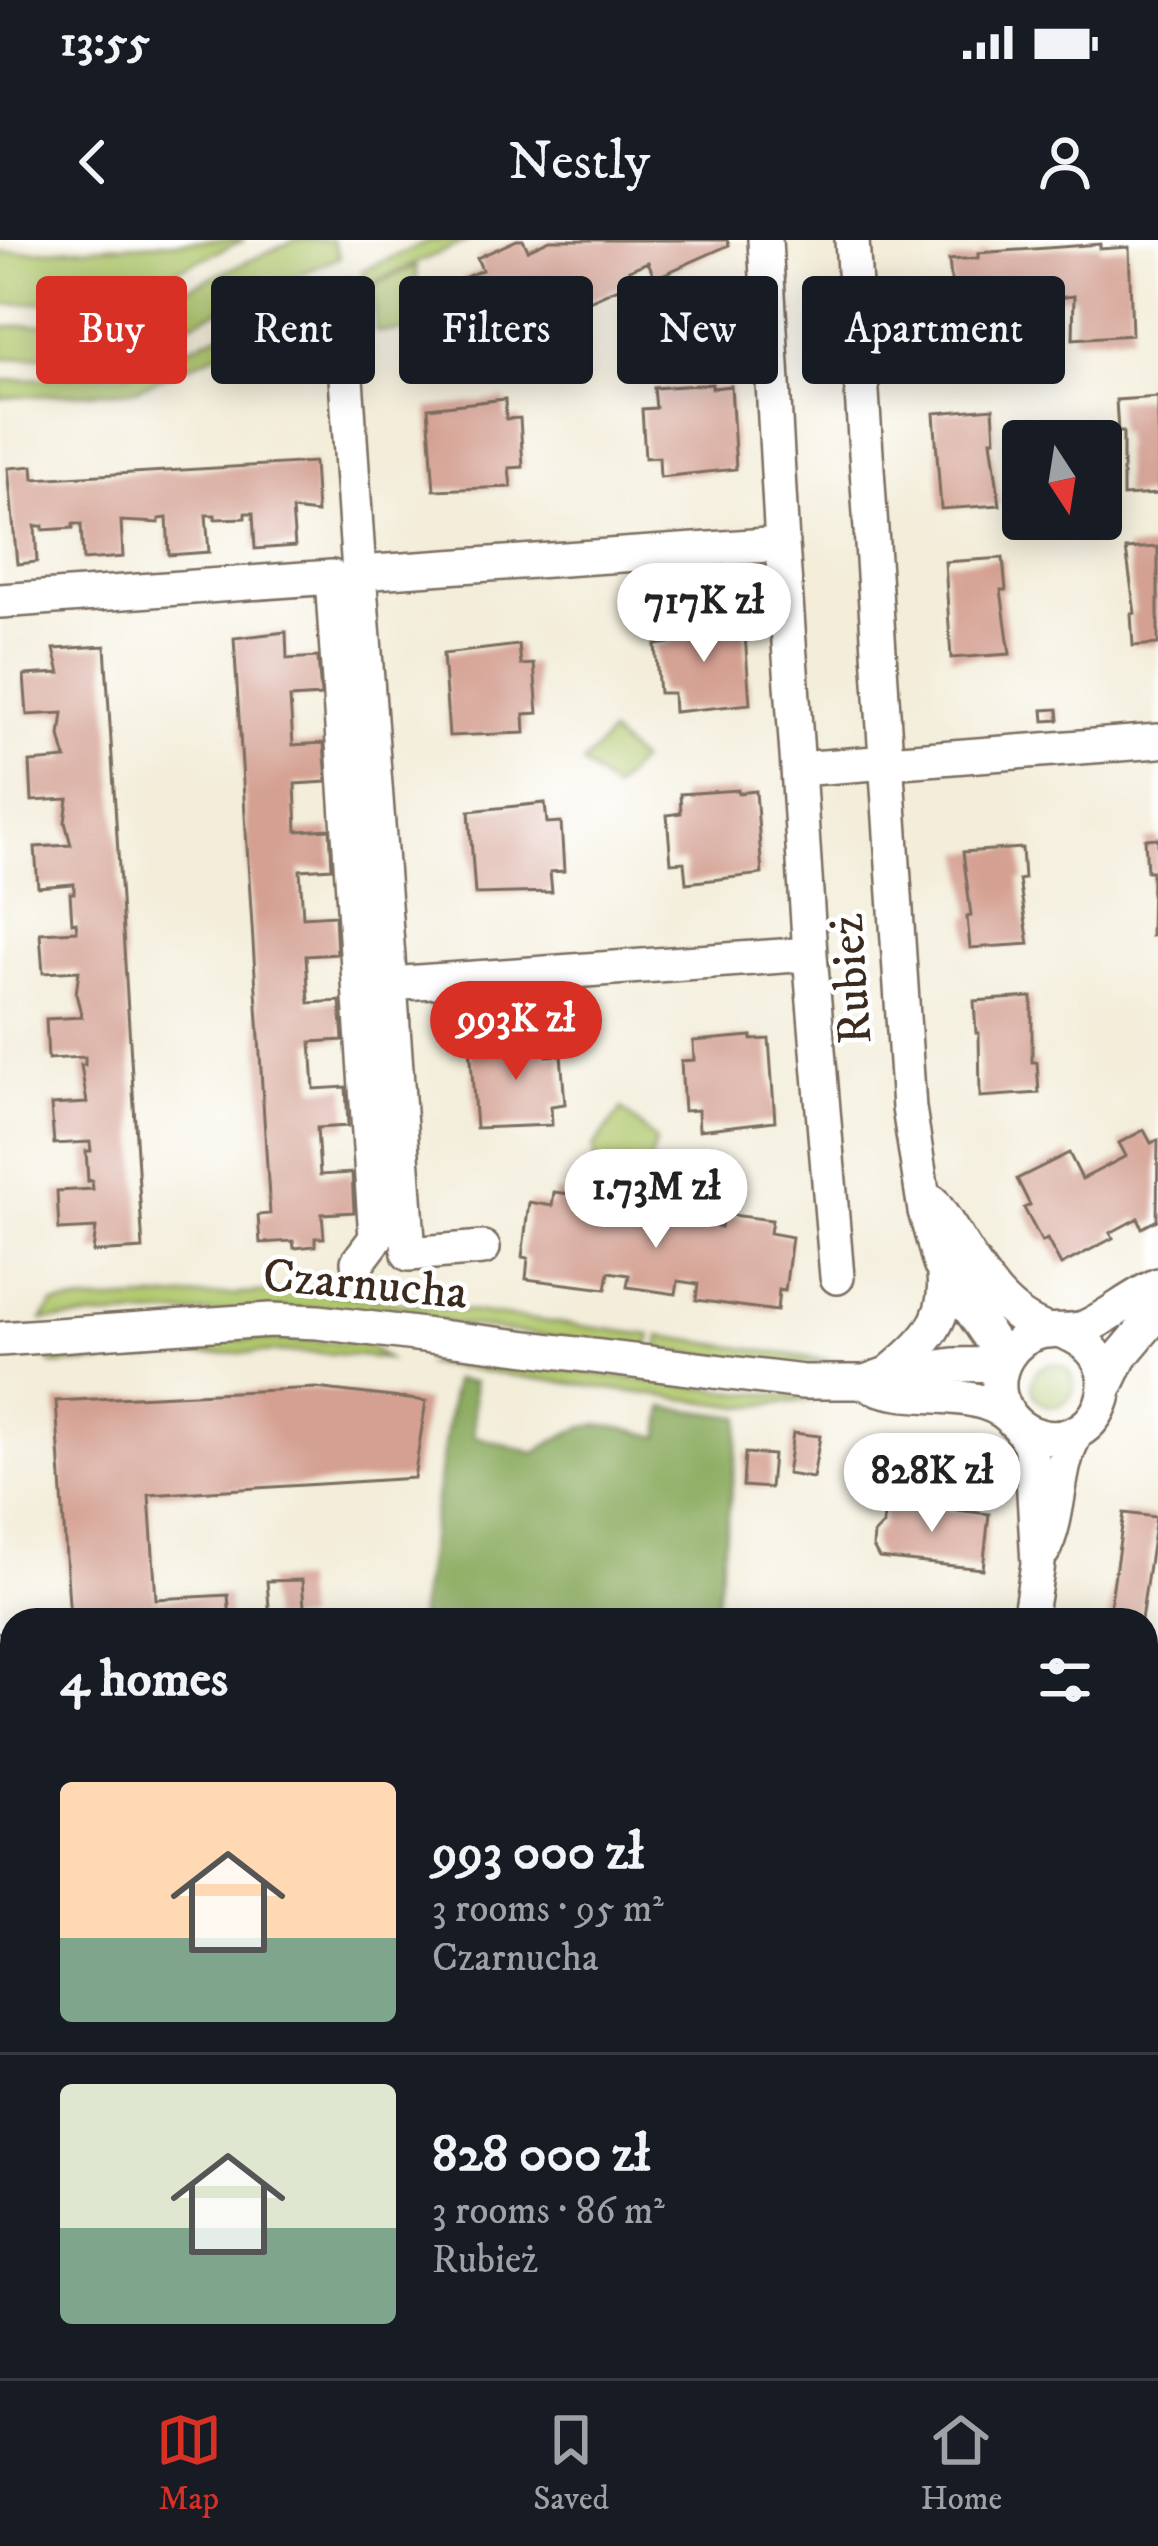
<!DOCTYPE html>
<html lang="en">
<head>
<meta charset="utf-8">
<style>
	:root { --surface:#171b24; --page:#20242c; --text:#f1f3f6; --muted:#9ea1a6; --line:#363941; --accent:#d93025 }
	body { margin:0; font-family:"IM FELL DW Pica",serif; background:var(--page); color:var(--text); height:100vh; display:flex; flex-direction:column; font-size:45px; white-space:nowrap }
	* { box-sizing:border-box; margin:0 }
	p { font-size:39px; color:var(--muted) }
	.icon { flex:none; width:66px; height:66px; fill:none; stroke:currentColor; stroke-width:2; stroke-linecap:round; stroke-linejoin:round }
	.map { position:relative; flex:1; overflow:hidden }
	.panel { position:absolute; left:0px; top:1368px; width:1158px; height:771px; display:flex; flex-direction:column; background:var(--surface); border-radius:36px 36px 0 0; box-shadow:0 6px 30px #0003 }
	.panel>* { flex:none }
	.hud { position:absolute; left:36px; top:36px; width:1086px; height:108px; display:flex; gap:24px }
	.needle { width:78px; rotate:168deg }
	.tools { position:absolute; left:1002px; top:180px; display:grid; gap:24px }
	.tools a { display:grid; place-items:center; width:120px; height:120px; border-radius:12px; background:var(--surface); box-shadow:0 6px 30px #0003; font-size:60px }
	.price { position:absolute; translate:-50% -102px; padding:0 27px; border-radius:42px; background:#fff; color:#222; font-size:39px; line-height:78px; filter:drop-shadow(0 3px 6px #0008) }
	.price::after { content:''; position:absolute; left:50%; top:72px; width:36px; height:27px; margin-left:-18px; background:inherit; clip-path:polygon(0 0,100% 0,50% 100%) }
	.price.active { background:var(--accent); color:#fff }
	ul { padding:0; list-style:none }
	li { display:flex; align-items:center; gap:36px; height:300px; padding:0 60px }
	li+li { border-top:3px solid var(--line) }
	li span { display:grid; place-items:center; flex:none; width:336px; height:240px; border-radius:12px; color:#555 }
	li>.icon { margin-inline-start:auto }
	span .icon { width:144px; height:144px; fill:#fffc; stroke-width:1 }
	li b { font-size:51px }
	h2 { display:flex; justify-content:space-between; align-items:center; height:144px; padding:0 60px; font-size:51px }
	.tag { padding:0 42px; border-radius:12px; background:var(--surface); box-shadow:0 6px 30px #0003; font-size:42px; line-height:108px }
	.tag.active { background:var(--accent); color:#fff }
	.status { display:flex; justify-content:space-between; align-items:center; height:84px; padding:0 60px; background:var(--surface); direction:ltr }
	.status svg { height:33px; fill:currentColor }
	header { display:flex; justify-content:space-between; align-items:center; height:156px; padding:0 60px; background:var(--surface); font-size:54px; font-weight:600 }
	.tab-bar { display:flex; justify-content:space-around; align-items:center; height:168px; border-top:3px solid var(--line); background:var(--surface); font-size:33px; color:var(--muted) }
	.tab-bar a { display:grid; justify-items:center; gap:6px }
	.tab-bar .active { color:var(--accent) }
	.map>svg:first-child { display:block }
</style>
</head>
<body>
<div class="status"><b>13:55</b><svg viewBox="0 0 49 12"><path d="M0 12V9h3v3zM5 12V6h3v6zM10 12V3h3v9zM15 12V0h3v12zM26 1h20v11H26zM47 4h2v5h-2z"/></svg></div>
<header><svg class="icon" aria-label="back" viewBox="0 0 24 24"><path d="M15 5l-7 7 7 7"/></svg>Nestly<svg class="icon" aria-label="person" viewBox="0 0 24 24"><circle cx="12" cy="8" r="4"/><path d="M4 21q1-7 8-7t8 7"/></svg></header>
<div class="map">
<svg width="1158" height="2138" viewBox="0 0 1158 2138">
	<rect width="100%" height="100%" fill="#fff"/>
	<filter id="ink" filterUnits="userSpaceOnUse"><feTurbulence type="fractalNoise" baseFrequency=".00833" numOctaves="2"/><feDisplacementMap in="SourceGraphic" scale="24" xChannelSelector="R" yChannelSelector="G"/><feConvolveMatrix kernelMatrix="1 2 1 2 8 2 1 2 1" color-interpolation-filters="sRGB"/></filter>
	<filter id="wash" filterUnits="userSpaceOnUse"><feTurbulence type="fractalNoise" baseFrequency=".004" numOctaves="4" result="noise"/><feDisplacementMap in="SourceGraphic" scale="48" xChannelSelector="R" yChannelSelector="G"/><feGaussianBlur stdDeviation="2.7" result="paint"/><feColorMatrix in="noise" values="0 0 0 0 0 0 0 0 0 0 0 0 0 0 0 0 0 1.4 0 .05"/><feComposite in="paint" operator="in"/></filter>
	<g filter="url(#wash)">
		<rect width="100%" height="100%" fill="#f3edd9"/>
		<path fill="#b0c86d" stroke="#767946" stroke-width="3" d="M211 0H244L114 58 0 65V13Z
			M296 0H332L340 17 126 111 0 119V87L118 79Z
			M432 0H469L370 44V51L361 36 363 30Z
			M416 26 422 89 376 92 372 46Z
			M347 37 352 39 358 51 135 150 0 158V141L131 133Z
			M610 494 639 521 613 550 583 524Z
			M622 869 656 901 648 929 596 928 593 908Z
			M279 1052 326 1053 651 1095 648 1109 331 1068 42 1080 53 1064Z
			M660 1096 848 1123 788 1124 658 1110Z
			M243 1099 366 1103 387 1119C276 1104 165 1118 54 1125L43 1114Z
			M448 1114 743 1153 844 1157 742 1167 428 1124Z
			M1032 1145a21 21 0 1 1 42 0a21 21 0 1 1-42 0Z
			M12 1799V2127H537L535 2138H0V1800Z
			M549 2127H817L816 2138H547Z"/>
		<path fill="#8cac60" stroke="#646b3f" stroke-width="3" d="M454 1140 474 1142V1196L535 1213C590 1176 598 1182 660 1197L664 1167 741 1177 716 1366 679 1380H418Z
			M270 2127H537L535 2138H270Z"/>
		<g id="blocks">
			<path fill="#d4a092" d="M517 0H523L528 10 550 0H727L729 5 655 38 648 22 629 30 634 41 589 61 584 50 565 58 572 74 498 106 489 87 484 89 461 39 482 30 477 18Z
				M1100 4V9L1129 7 1132 95 1073 99 1074 56 1024 62V59L1010 61 1017 103 958 106 949 20 978 18V13Z
				M712 144V148L731 146 736 229 660 237 659 217 645 218 642 169 656 168 654 148Z
				M1158 157V254L1123 256V192H1118L1116 160Z
				M505 159 506 179 520 178 523 227 509 228 511 247 434 250 428 168Z
				M993 168 995 200H991L1000 265 941 269 934 173Z
				M314 222 317 273 292 270 295 306 255 309 253 273H245V278L215 279V275H206L209 312 169 315 167 278 159 279V283L121 281 123 317 83 320 81 284H73V288L43 290V286H35L37 322 17 324 8 228 33 226 34 239Z
				M1158 307V404L1133 406 1131 374 1135 373 1126 309Z
				M1003 318 1006 350H1001L1010 414 951 418 945 322Z
				M727 380 744 381 750 464 674 472 673 453H659L655 405 669 403 668 384Z
				M286 392 287 419 318 417 321 456 290 458 293 505 324 503 327 542 295 544 297 591 330 589 332 628 300 630 303 677 335 675 336 695 337 714 306 716 309 763 340 761 343 800 311 802 314 849 346 847 347 866 348 886 317 888 320 935 352 933 354 972 322 974 324 998H315V1006L294 1008 293 1001 260 1003 258 975 270 974 234 398Z
				M519 405 521 425 534 424 538 473 524 474 525 493 449 496 443 414Z
				M105 406 143 1009 93 1012 96 988 59 990 57 951 93 949 92 940 88 941 86 911H91L90 902 54 904 51 865 87 863 81 825H85V817L48 819 46 779 82 777 76 754 79 731 43 733 40 693 77 691 76 682 72 683 70 653H74V644L38 647 35 607 71 605 65 582 68 559 32 561 30 522 66 519 60 496 63 473 27 475 24 435 60 433 54 409Z
				M1058 469 1059 480 1044 481 1043 470Z
				M738 550V553L756 551 762 634 686 643 684 622 671 623 667 575 681 573 680 554Z
				M545 563 547 583 561 582 564 631 550 632 552 652 475 654 469 571Z
				M1158 598V695L1151 696 1152 631H1147L1145 599Z
				M1022 608 1024 639 1019 640 1029 704 970 708 967 677 971 676 963 612Z
				M1032 757V822H1037L1039 853 980 857 979 793H976L974 761Z
				M546 796 547 816 561 815 565 864 551 866 552 885 476 888 470 805Z
				M752 796V800L769 799 775 881 699 890 698 870 684 871 681 821 694 820 693 801Z
				M1144 890 1151 903 1158 900 1157 980 1142 988 1138 978 1110 993 1113 998 1061 1025 1047 999 1042 1002 1024 968 1030 965 1017 939 1069 913 1082 939 1126 916 1119 903Z
				M554 952 603 958 601 971 623 974 624 964 650 967 649 977 673 980 675 970 700 974 699 984 721 987 723 974 772 980 770 993 792 997 785 1051 779 1050 777 1071 696 1060 698 1044 678 1041 676 1054 627 1047 629 1035 609 1032 606 1049 526 1039 528 1018 522 1017 529 962 552 966Z
				M316 1148 426 1161 414 1238 149 1255 156 1359 228 1355 230 1380H70L56 1161Z
				M793 1193 820 1196 813 1238 787 1234Z
				M745 1213 773 1215 770 1248 743 1246Z
				M895 1257 910 1259 909 1264 989 1274 983 1329 879 1318 873 1307 874 1294 883 1285 885 1267 894 1268Z
				M1124 1273 1156 1277 1141 1380H1108Z
				M302 1340 305 1380H270L267 1341Z
				M1146 1637 1158 1639V1707L1146 1705Z
				M1150 1947 1158 1948V1999L1146 1998Z
				M1153 2032H1158V2110L1146 2109V2063L1150 2064Z"/>
		</g>
	</g>
	<g filter="url(#ink)">
		<use href="#blocks" fill-opacity="0" stroke="#7b6e5f" stroke-width="3"/>
		<g fill="none" stroke-linecap="round" stroke-linejoin="round">
			<defs>
				<path id="minor" d="M852 0 909 868 925 971 940 1024 1005 1120
					M342 78 359 333 782 304 765 0
					M782 304 798 529 1158 501
					M359 333 390 744 810 714 798 529
					M0 361 332 337 376 998 358 1022
					M810 714 837 1037
					M390 744 409 1014 483 1008
					M932 962C967 1007 990 1072 1049 1091
					M1061 1091C1144 1119 1096 1225 1027 1191 1013 1184 1004 1171 1000 1156 994 1127 1013 1099 1040 1092 1055 1088 1071 1093 1086 1087 1111 1075 1133 1056 1158 1045
					M0 1099 270 1080 318 1082 803 1142H865L887 1134 953 1125 1002 1124
					M889 1133C922 1106 949 1082 944 1036
					M866 1143C909 1166 974 1144 1010 1177
					M1106 1146 1120 1117 1158 1072
					M1018 1185 1030 1204 1032 1218 1038 1324 1029 1380
					M1043 1311C1062 1274 1055 1226 1077 1192
					M0 1410 12 1581
					M0 1683 12 1684
					M913 2135 953 2138"/>
			</defs>
			<use href="#minor" stroke="#7b6e5f" stroke-width="38"/>
			<use href="#minor" stroke="#fff" stroke-width="33"/>
		</g>
	</g>
	<g text-anchor="middle" dominant-baseline="central" stroke-width="9" stroke-linejoin="round" paint-order="stroke">
		<g font-size="48" fill="#3b2a1e" stroke="#fff">
			<text transform="translate(852 739) rotate(-94)">Rubież</text>
			<text transform="translate(365 1045) rotate(5)">Czarnucha</text>
		</g>
	</g>
</svg>
<div class="tools">
<a><svg class="needle" viewBox="-14 -14 28 28"><path d="M0-13l5 13h-10z" fill="#e53935"/><path d="M0 13l5-13h-10z" fill="#9ea1a6"/></svg></a>
</div>
<b class="price" style="left:704px;top:425px">717K zł</b>
<b class="price active" style="left:516px;top:843px">993K zł</b>
<b class="price" style="left:656px;top:1011px">1.73M zł</b>
<b class="price" style="left:932px;top:1295px">828K zł</b>
<div class="hud">
<a class="tag active">Buy</a>
<a class="tag">Rent</a>
<a class="tag">Filters</a>
<a class="tag">New</a>
<a class="tag">Apartment</a>
</div>
<section class="panel">
<h2>4 homes<svg class="icon" aria-label="filters" viewBox="0 0 24 24"><path d="M4 7h16M4 17h16"/><circle cx="9" cy="7" r="2"/><circle cx="15" cy="17" r="2"/></svg></h2>
<ul>
<li><span style="background:linear-gradient(#ffd9b3 65%,#7fa58c 0)"><svg class="icon" aria-label="home" viewBox="0 0 24 24"><path d="M3 11l9-7 9 7M6 9v11h12V9"/></svg></span><div><b>993 000 zł</b><p>3 rooms · 95 m²</p><p>Czarnucha</p></div></li>
<li><span style="background:linear-gradient(#dfe7d0 60%,#7fa58c 0)"><svg class="icon" aria-label="home" viewBox="0 0 24 24"><path d="M3 11l9-7 9 7M6 9v11h12V9"/></svg></span><div><b>828 000 zł</b><p>3 rooms · 86 m²</p><p>Rubież</p></div></li>
</ul>
</section>
</div>
<nav class="tab-bar">
<a class="active"><svg class="icon" aria-label="map" viewBox="0 0 24 24"><path d="M3 6l6-2 6 2 6-2v14l-6 2-6-2-6 2zM9 4v14M15 6v14"/></svg>Map</a>
<a><svg class="icon" aria-label="saved" viewBox="0 0 24 24"><path d="M7 4h10v16l-5-4-5 4z"/></svg>Saved</a>
<a><svg class="icon" aria-label="home" viewBox="0 0 24 24"><path d="M3 11l9-7 9 7M6 9v11h12V9"/></svg>Home</a>
</nav>
</body>
</html>
